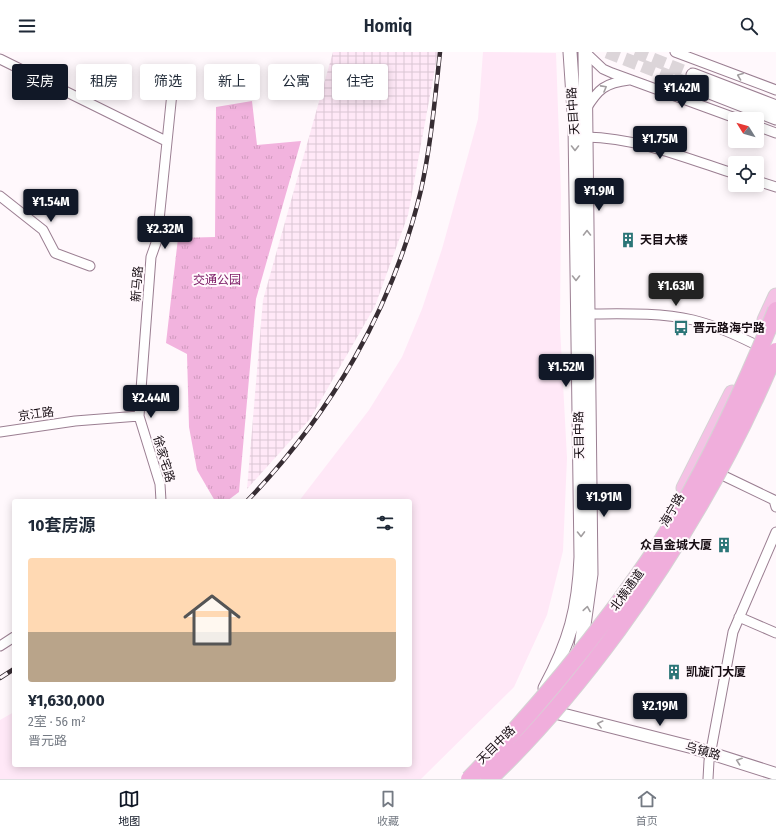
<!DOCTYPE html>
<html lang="zh">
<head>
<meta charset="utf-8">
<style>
	:root { --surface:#fff; --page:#f2f2f3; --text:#1f2937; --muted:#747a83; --line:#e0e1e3; --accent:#111827 }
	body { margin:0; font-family:"Fira Sans Condensed","Noto Sans SC",sans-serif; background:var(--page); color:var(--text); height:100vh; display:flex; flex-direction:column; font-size:15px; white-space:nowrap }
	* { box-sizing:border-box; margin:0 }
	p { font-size:13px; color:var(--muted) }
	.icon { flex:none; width:22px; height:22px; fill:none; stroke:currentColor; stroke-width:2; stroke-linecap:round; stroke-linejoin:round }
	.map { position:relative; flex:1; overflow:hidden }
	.sheet { position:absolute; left:12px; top:447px; width:400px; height:268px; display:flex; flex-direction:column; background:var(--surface); border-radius:4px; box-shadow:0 2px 10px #0003 }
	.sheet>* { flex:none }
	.guide { position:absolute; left:12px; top:12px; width:400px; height:36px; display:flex; gap:8px }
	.needle { width:26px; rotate:307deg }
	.controls { position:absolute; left:728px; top:60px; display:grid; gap:8px }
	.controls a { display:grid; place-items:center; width:36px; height:36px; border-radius:4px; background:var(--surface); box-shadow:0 2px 10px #0003; font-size:20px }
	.price { position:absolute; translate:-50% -34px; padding:0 9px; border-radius:4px; background:var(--accent); color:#fff; font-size:13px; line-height:26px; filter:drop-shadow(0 1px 2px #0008) }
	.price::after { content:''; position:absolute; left:50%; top:24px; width:12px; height:9px; margin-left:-6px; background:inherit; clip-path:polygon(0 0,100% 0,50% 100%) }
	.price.active { background:#222; color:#fff }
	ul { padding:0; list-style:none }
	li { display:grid; align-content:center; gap:8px; height:212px; padding:0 16px }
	li span { display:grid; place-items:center; height:124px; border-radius:4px; color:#555 }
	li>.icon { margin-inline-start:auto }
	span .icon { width:72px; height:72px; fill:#fffc; stroke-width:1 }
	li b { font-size:17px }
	h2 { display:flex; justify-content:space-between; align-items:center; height:48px; padding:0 16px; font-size:17px }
	.tag { padding:0 14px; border-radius:4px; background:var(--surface); box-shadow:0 2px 10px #0003; font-size:14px; line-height:36px }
	.tag.active { background:var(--accent); color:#fff }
	header { display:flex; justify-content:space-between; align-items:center; height:52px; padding:0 16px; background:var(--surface); font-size:18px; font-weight:600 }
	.tab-bar { display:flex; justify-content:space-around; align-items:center; height:56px; border-top:1px solid var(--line); background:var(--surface); font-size:11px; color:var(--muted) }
	.tab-bar a { display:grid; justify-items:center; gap:2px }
	.tab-bar .active { color:var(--accent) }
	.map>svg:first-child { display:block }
</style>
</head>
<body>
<header><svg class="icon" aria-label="menu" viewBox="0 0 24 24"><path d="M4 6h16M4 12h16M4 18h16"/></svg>Homiq<svg class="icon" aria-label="search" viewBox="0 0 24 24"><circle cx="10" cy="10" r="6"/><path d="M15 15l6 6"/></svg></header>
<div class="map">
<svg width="776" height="727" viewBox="0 0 776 727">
	<defs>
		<pattern id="industrial-grid" width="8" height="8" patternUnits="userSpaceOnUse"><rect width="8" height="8" fill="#ffe8f7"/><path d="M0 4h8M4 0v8" fill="none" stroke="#dac6d3"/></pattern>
		<pattern id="grass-tufts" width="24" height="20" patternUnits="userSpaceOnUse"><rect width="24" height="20" fill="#f2b3de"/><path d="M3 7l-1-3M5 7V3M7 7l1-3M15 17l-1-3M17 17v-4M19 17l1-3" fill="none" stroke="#cf99bd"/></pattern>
	</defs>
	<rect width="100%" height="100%" fill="#fff8fc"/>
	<path fill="#ffe8f7" d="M483 0 556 1 561 142 560 275 567 406 563 499 547 563 514 635 421 727H0V668L14 660V713H410V449H299L369 358 402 305 422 257 442 197 478 67Z"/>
	<path fill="url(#industrial-grid)" d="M333 0H438L408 163 375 254 310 367 247 437 263 248Z"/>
	<path fill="url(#grass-tufts)" d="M252 49 257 93 301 89 256 247 239 440 227 449H215L197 418 189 375 187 302 166 291 178 186 215 185 216 55Z"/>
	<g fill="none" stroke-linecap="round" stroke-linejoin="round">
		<path stroke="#dcd5d9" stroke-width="13" stroke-dasharray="13 6" stroke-linecap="butt" d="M607 0 689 32
			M635 0 693 23"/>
		<defs>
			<path id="minor" d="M585 0 603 17 612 21 738 67
				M675 0 776 38
				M0 7 166 89
				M586 57C598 37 605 31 629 28
				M757 74 776 81
				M586 85C638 86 686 106 735 122
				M757 129 776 135
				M0 144 43 178 55 201 90 214
				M583 262C619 262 657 260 693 268 718 274 741 285 764 297
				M139 364 151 205 157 188 173 31
				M0 380 75 369 139 364 160 432 161 449
				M722 423 774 448 776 455
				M739 565 776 581
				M0 594 14 585
				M708 727 709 709 733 580 776 480"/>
			<path id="tertiary" d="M536 653 557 661 691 695 776 722"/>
			<path id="secondary" d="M693 23 776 55
				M689 32 776 66
				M545 636C570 590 579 557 581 505L575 74 570 0
				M563 645 581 595 591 522 585 0"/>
			<path id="primary" d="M765 268 776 244
				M684 436 732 341"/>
		</defs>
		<use href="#minor" stroke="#9b7f92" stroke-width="11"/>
		<use href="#tertiary" stroke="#9b7f92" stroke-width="14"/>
		<use href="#secondary" stroke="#9b7f92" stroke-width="15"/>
		<use href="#primary" stroke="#d5d3d4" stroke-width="17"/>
		<use href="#minor" stroke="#fff" stroke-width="9"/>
		<use href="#tertiary" stroke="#fff" stroke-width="12"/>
		<use href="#secondary" stroke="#fff" stroke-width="13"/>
		<use href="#primary" stroke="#f4c2e5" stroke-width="15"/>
		<defs>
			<path id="rail" d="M247 449C331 362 393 256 421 138 431 93 435 46 440 0
				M0 626 14 617"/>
		</defs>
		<use href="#rail" stroke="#372d33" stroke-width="4.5"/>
		<use href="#rail" stroke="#fff8fc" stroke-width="3" stroke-dasharray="9" stroke-linecap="butt"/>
		<defs>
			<path id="trunk-bridge" d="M469 727C521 674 569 617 614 557 630 535 646 513 661 490 707 417 743 339 776 258
				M489 727C537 682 579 631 618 578 681 491 735 399 776 299"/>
		</defs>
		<use href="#trunk-bridge" stroke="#d5d3d4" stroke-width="18" stroke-linecap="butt"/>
		<use href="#trunk-bridge" stroke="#f0aedc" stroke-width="16"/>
	</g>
	<defs><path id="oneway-chevron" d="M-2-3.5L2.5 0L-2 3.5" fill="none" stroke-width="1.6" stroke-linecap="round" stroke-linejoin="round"/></defs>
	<g stroke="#a29ea0">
		<use href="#oneway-chevron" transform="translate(740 24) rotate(-159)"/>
		<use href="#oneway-chevron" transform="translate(604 36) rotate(-29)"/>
		<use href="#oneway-chevron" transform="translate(575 96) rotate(90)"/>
		<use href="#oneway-chevron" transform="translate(587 181) rotate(-90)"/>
		<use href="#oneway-chevron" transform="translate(576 226) rotate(90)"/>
		<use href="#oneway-chevron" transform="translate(581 482) rotate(89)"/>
		<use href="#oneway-chevron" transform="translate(587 557) rotate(-81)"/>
		<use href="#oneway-chevron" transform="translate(600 672) rotate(-166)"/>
		<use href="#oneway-chevron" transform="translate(739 709) rotate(-161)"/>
	</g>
	<defs>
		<symbol id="building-bare" viewBox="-9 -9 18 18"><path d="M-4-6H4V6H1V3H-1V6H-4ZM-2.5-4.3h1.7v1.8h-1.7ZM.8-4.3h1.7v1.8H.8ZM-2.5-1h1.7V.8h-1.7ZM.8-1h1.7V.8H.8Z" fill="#2b7577" stroke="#fff8fc" stroke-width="2.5" paint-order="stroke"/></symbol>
		<symbol id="bus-bare" viewBox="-9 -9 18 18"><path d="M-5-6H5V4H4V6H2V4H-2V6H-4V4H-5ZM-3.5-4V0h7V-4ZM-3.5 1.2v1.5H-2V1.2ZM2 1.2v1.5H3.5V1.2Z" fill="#2b7577" stroke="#fff8fc" stroke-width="2.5" paint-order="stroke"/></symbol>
	</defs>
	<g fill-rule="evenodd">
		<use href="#building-bare" x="617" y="177" width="22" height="22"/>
		<use href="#bus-bare" x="670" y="265" width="22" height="22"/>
		<use href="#building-bare" x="713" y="482" width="22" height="22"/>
		<use href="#building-bare" x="663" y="609" width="22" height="22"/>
	</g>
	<g text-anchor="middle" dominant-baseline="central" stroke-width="4" stroke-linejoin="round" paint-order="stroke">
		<g font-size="12" fill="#160c12" stroke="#fff8fc">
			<text transform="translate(573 59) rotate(-94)">天目中路</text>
			<text transform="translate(137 232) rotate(-86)">新马路</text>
			<text transform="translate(36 362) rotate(-8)">京江路</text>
			<text transform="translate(579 383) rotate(-91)">天目中路</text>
			<text transform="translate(164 407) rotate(74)">徐家宅路</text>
			<text transform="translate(672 458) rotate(-60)">海宁路</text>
			<text transform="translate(627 538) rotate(-54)">北横通道</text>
			<text transform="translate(496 693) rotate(-45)">天目中路</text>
			<text transform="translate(703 699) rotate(16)">乌镇路</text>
		</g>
		<g font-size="12" font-weight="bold" fill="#160c12" stroke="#fff8fc" text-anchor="start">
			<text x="640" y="188">天目大楼</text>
			<text x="693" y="276">晋元路海宁路</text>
			<text x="712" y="493" text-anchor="end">众昌金城大厦</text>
			<text x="686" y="620">凯旋门大厦</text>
		</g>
		<g font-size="12" fill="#7c1b66" stroke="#fff8fc">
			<text x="217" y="228">交通公园</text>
		</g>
	</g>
</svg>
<div class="controls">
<a><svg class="needle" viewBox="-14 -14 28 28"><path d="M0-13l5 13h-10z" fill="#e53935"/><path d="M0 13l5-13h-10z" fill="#747a83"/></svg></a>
<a><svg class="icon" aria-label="locate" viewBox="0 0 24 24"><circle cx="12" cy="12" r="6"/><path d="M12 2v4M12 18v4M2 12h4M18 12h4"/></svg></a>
</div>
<b class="price" style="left:682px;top:57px">¥1.42M</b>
<b class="price" style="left:660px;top:108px">¥1.75M</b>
<b class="price" style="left:599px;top:160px">¥1.9M</b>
<b class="price" style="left:51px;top:171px">¥1.54M</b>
<b class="price" style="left:165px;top:198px">¥2.32M</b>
<b class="price active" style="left:676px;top:255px">¥1.63M</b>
<b class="price" style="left:566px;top:336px">¥1.52M</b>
<b class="price" style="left:151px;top:367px">¥2.44M</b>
<b class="price" style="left:604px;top:466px">¥1.91M</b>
<b class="price" style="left:660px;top:675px">¥2.19M</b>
<div class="guide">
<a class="tag active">买房</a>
<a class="tag">租房</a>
<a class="tag">筛选</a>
<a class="tag">新上</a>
<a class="tag">公寓</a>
<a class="tag">住宅</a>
</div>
<section class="sheet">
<h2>10套房源<svg class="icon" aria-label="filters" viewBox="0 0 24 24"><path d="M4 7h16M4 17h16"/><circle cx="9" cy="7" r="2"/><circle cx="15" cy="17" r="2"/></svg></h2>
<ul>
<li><span style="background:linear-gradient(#ffd9b3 60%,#b9a48a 0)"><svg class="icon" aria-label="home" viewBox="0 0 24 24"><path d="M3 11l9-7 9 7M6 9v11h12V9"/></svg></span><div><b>¥1,630,000</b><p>2室 · 56 m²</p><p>晋元路</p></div></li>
</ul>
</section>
</div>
<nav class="tab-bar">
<a class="active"><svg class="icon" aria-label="map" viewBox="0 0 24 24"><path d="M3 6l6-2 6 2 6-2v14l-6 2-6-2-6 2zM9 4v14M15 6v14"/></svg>地图</a>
<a><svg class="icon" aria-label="saved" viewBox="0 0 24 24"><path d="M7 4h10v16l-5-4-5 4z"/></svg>收藏</a>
<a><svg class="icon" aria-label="home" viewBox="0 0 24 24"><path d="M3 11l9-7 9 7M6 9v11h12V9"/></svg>首页</a>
</nav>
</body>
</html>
